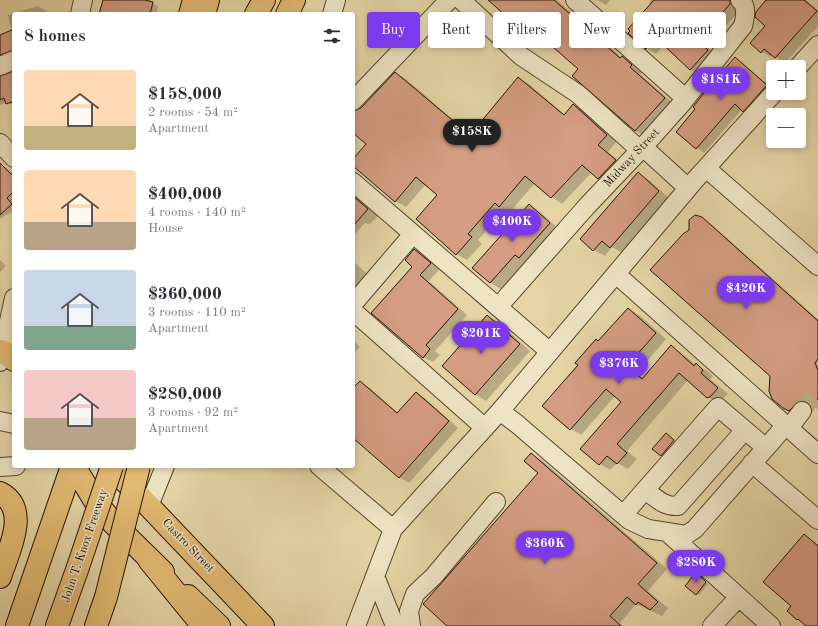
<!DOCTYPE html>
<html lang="en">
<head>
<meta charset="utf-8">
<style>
	:root { --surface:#fff; --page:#f7f7f7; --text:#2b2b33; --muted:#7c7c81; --accent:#7c3aed }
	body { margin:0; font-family:"Old Standard TT",serif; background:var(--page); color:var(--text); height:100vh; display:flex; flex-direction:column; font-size:15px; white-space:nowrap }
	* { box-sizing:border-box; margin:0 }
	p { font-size:13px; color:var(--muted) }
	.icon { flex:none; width:22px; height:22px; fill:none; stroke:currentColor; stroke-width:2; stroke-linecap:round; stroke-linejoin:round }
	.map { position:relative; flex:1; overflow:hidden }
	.side { position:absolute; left:12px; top:12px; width:343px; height:456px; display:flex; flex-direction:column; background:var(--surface); border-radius:4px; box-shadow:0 2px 6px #0003 }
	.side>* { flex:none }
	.hud { position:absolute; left:367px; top:12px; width:380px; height:36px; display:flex; gap:8px }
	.controls { position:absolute; left:766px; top:60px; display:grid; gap:8px }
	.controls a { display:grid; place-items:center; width:40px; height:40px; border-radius:4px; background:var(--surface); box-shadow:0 2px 6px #0003; font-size:20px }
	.price { position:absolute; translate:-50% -34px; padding:0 9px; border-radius:14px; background:var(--accent); color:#fff; font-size:13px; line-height:26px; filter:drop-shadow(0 1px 2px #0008) }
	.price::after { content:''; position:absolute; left:50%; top:24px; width:12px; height:9px; margin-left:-6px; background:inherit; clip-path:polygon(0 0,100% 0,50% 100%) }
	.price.active { background:#222; color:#fff }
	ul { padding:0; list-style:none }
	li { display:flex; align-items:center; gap:12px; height:100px; padding:0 12px }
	li span { display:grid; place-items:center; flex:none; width:112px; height:80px; border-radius:4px; color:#555 }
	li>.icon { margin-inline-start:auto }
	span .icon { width:48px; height:48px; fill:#fffc; stroke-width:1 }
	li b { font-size:17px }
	h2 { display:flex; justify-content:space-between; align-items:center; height:48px; padding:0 12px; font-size:17px }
	.chip { padding:0 14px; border-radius:4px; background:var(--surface); box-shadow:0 2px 6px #0003; font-size:14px; line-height:36px }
	.chip.active { background:var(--accent); color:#fff }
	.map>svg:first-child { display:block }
</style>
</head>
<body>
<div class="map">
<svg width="818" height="626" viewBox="0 0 818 626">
	<rect width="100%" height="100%" fill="#e5d5a5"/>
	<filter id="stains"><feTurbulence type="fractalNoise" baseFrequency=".005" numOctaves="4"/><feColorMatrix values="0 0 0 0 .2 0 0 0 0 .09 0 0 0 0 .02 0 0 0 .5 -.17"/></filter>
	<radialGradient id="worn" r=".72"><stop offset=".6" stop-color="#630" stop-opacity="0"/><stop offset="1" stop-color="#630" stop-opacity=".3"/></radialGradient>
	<path fill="#0003" d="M104 0H150V2L158 6 156 14H100Z
		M489 0H557L622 58 633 64 642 72 640 74 675 105 647 137 636 131 574 76 580 69 547 40 543 45 532 38Z
		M597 0H610L606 5Z
		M651 0H730L739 8 740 10 707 47 717 56 700 75 690 69 664 45 656 54 647 48 630 33 651 4 649 2Z
		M768 0H806L818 10V26L785 63 773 55 771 57 762 52 767 26Z
		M38 6 51 14H14V54L0 60V36L12 31 8 15Z
		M735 58 773 89 751 115 742 109 704 153 677 132 697 109Z
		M14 72V106L7 102 0 105V77Z
		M396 73 406 79 471 135 519 78 529 84 565 115 574 105 584 111 617 141 608 152 626 167 609 184 592 172 562 204 552 197 535 183 510 212 505 209 478 240 482 244 467 260 457 254 417 219 438 194 426 184 406 207 396 201 353 165V161L367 144 353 132V112L361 109Z
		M1 164 14 175V201L12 203 14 210 0 219Z
		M638 174 649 180 669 198 622 253 612 247 605 256 594 250Z
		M353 190 378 216 370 224 365 223 353 236Z
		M529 205 540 212 560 230 530 264 526 261 501 289 491 283 474 268Z
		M693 218H701L710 223 818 319V409L811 405H807L797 415 789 410 690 231 689 224Z
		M414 251 440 269 429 281 467 315 435 351 440 355 433 362 423 357 413 267Z
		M0 260 6 266 0 272Z
		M353 261 371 277 353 298Z
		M628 309 639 315 666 339 637 373 643 378 671 346 681 353 696 365 707 371 713 376 710 379 728 394 718 403 708 397 688 380 627 451 637 459 628 469 617 463 610 470 600 464 622 402 615 396 581 435 571 429 599 342Z
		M487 316 498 322 530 351 486 401 475 394Z
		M353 340 360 347 353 354Z
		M360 382 370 388 398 413 416 393 426 399 458 428 409 483 399 477 353 437V390Z
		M666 434 679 444 667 458 661 455Z
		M531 454 542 460 667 569 648 591 668 608 662 616 636 604 620 623 623 626H449L539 473Z
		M804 535 818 544V626H808L798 619 792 606Z
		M699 575 708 584 699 595 687 586Z"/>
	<path fill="#d59d82" stroke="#241100" d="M103 0H145L153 2 150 14H99Z
		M488 0H554L620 58 622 56 632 65 630 67 665 98 635 131 572 76 578 69 537 33 532 39Z
		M654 0H730V4L698 41 708 50 690 70 656 38 646 49 628 33 630 31 628 29Z
		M766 0H804L817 11 775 58 764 49 761 53 750 43 765 26 755 17 756 12Z
		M14 29V50L0 55V35Z
		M735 57 767 85 743 112 735 104 696 149 676 132 695 109 693 107 704 93Z
		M14 71V101L6 104 4 98 0 100V76Z
		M395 72 470 135 518 77 564 115 573 104 607 135 598 145 616 160 598 179 582 165 551 198 525 176 499 207 495 203 468 234 472 237 456 255 416 219 437 195 416 177 395 202 353 166V159L366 144 353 133V111L361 108Z
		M0 163 14 177V191L7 198 12 204 0 215Z
		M638 172 659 191 610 248 602 241 593 251 580 239Z
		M353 196 368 209 353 226Z
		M529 204 550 223 519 258 515 255 490 283 472 268Z
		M695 215 702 217 818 321V359L815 363 818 370V399L811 406 803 401 798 402 789 411 783 408 772 399 769 391 770 376 650 270 683 234 689 230V220Z
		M414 249 431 263 420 275 458 309 426 345 430 349 423 358 371 313 412 267 405 260Z
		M628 308 656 333 627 366 642 379 671 345 694 366 696 363 703 370 701 373 718 388 710 397 707 398 679 373 617 444 627 453 617 464 607 456 599 465 580 449 621 402 606 389 570 430 542 406 578 365 575 363 596 339 598 341Z
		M487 315 520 344 475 395 442 366Z
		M360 381 397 413 416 392 449 421 399 478 353 438V388Z
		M666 433 674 440 661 456 652 449Z
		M531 453 657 563 638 584 658 602 650 610 638 602 636 605 627 597 610 616 621 626H447L423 604 538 473 524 461Z
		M804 534 818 546V626H806L798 619 797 620 787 611 791 606 763 582Z
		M696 572 706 582 696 595 685 586Z"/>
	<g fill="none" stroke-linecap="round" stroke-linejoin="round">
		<path stroke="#beae84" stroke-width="18" stroke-dasharray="18 9" stroke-linecap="butt" d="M802 411 818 389"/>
		<defs>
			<path id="minor" d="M461 0 521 56 578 94 640 150
				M575 0 612 33
				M80 14 83 0
				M332 14 336 0
				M619 39 685 98
				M0 66 14 60
				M798 67 818 45
				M353 101 449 0
				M0 143 14 158
				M643 147 688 188
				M706 168 818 266
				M353 182 550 352
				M616 274 818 454
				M353 304 413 234
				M498 307 587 206 643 147 683 102 743 26C745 18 748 6 740 0
				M353 311 485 428
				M0 362 14 298
				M500 411 517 424 629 520 648 529 686 535 695 529 786 425
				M0 421 14 424
				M789 428 802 411
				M752 463 818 520
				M319 466 393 529
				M0 467 16 466
				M645 490C656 498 664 507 678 506L745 430
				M149 506 165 466
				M623 515 718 407 766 448
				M667 532 771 626
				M375 576 395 626
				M356 626 393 529 500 411 695 180 774 93
				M411 626 409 611 415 594 434 576 496 502
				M712 626 739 597"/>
			<path id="major" d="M190 14 194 0
				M2 351 14 360
				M74 466 95 501 114 524 163 572
				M113 466 124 480 263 626
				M188 596 219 626"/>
			<path id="highway" d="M204 14 208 0
				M256 14 264 0
				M287 14 294 0
				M0 493C31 509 8 552 0 577
				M149 560 203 626
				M17 626 72 466
				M57 626 78 567
				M96 626 106 597"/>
		</defs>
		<use href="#minor" stroke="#544229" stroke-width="20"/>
		<use href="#major" stroke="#241100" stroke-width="24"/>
		<use href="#highway" stroke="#241100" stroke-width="24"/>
		<use href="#minor" stroke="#eee4c4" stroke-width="18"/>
		<use href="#major" stroke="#e2ba72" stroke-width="22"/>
		<use href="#highway" stroke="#e2ba72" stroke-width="22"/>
		<defs>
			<path id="highway-bridge" d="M78 567 112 466
				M106 597 139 466"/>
		</defs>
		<use href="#highway-bridge" stroke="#241100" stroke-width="24" stroke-linecap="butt"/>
		<use href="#highway-bridge" stroke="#e2ba72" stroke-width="22"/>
	</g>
	<g text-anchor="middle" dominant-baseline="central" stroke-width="3" stroke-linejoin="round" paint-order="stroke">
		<g font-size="12" fill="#241100" stroke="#eee4c4">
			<text transform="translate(632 158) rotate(-47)">Midway Street</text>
			<text transform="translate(85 546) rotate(-71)">John T. Knox Freeway</text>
			<text transform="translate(188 546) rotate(46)">Castro Street</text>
		</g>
	</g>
	<rect width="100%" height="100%" filter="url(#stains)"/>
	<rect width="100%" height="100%" fill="url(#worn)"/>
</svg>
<div class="controls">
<a>+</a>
<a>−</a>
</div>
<b class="price" style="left:721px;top:101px">$181K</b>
<b class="price active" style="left:472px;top:153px">$158K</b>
<b class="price" style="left:512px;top:243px">$400K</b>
<b class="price" style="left:746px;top:310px">$420K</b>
<b class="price" style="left:481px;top:355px">$201K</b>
<b class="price" style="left:619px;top:385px">$376K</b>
<b class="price" style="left:545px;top:565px">$360K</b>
<b class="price" style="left:696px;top:584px">$280K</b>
<div class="hud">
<a class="chip active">Buy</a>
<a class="chip">Rent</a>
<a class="chip">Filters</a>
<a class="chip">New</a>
<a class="chip">Apartment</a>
</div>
<section class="side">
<h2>8 homes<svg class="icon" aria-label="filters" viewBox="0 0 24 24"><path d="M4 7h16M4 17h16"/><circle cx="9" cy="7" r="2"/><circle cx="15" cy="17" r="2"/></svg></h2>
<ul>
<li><span style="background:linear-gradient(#ffd9b3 70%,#c2b280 0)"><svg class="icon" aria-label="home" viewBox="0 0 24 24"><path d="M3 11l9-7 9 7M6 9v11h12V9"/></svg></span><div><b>$158,000</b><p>2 rooms · 54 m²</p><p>Apartment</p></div></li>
<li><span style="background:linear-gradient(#ffd9b3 65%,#b9a48a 0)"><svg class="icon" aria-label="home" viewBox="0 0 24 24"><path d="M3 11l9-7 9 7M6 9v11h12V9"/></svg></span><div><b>$400,000</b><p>4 rooms · 140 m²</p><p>House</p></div></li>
<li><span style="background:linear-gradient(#c9d6e8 70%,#7fa58c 0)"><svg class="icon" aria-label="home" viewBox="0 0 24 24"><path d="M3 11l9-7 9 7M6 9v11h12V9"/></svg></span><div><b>$360,000</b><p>3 rooms · 110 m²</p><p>Apartment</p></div></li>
<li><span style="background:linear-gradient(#f6c9c9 60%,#b9a48a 0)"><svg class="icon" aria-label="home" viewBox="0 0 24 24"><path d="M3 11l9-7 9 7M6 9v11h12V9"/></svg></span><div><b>$280,000</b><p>3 rooms · 92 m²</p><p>Apartment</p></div></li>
</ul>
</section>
</div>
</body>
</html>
